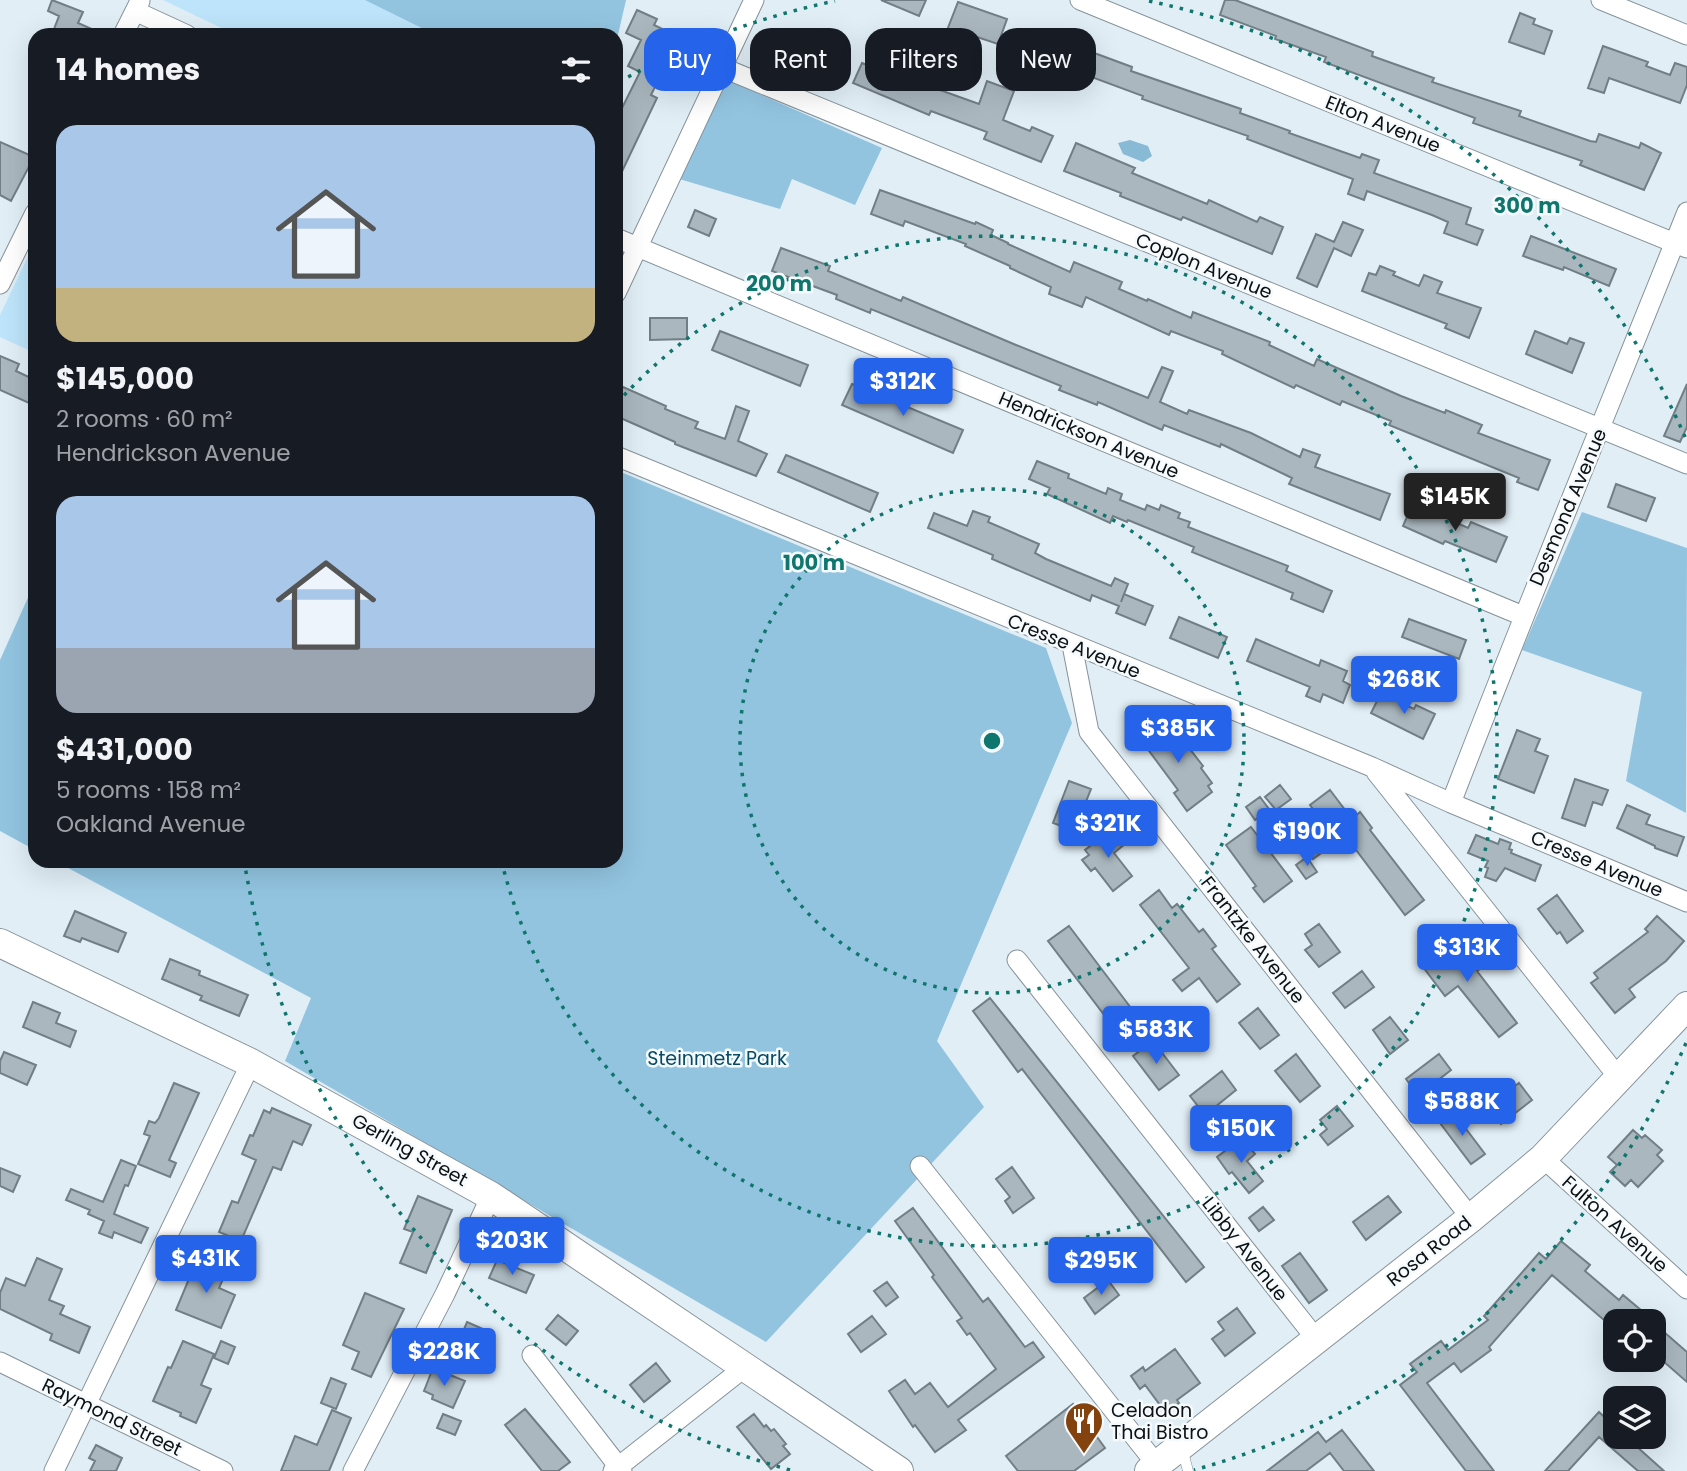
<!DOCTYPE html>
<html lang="en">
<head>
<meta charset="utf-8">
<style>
	:root { --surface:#171b24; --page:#20242c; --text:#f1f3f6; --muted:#9ea1a6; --accent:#2563eb }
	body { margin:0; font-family:Poppins,sans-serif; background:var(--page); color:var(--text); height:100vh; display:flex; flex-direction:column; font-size:26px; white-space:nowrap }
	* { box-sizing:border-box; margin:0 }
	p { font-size:23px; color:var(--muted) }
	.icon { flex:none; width:38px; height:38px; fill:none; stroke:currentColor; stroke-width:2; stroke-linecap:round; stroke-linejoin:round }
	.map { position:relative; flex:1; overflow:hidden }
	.side { position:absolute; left:28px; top:28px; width:595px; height:840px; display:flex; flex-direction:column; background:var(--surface); border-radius:21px; box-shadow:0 7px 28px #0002 }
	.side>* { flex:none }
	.guide { position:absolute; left:644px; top:28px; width:665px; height:63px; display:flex; gap:14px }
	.controls { position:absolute; left:1603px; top:1309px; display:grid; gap:14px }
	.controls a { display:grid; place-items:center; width:63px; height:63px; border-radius:14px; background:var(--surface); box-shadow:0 7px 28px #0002; font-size:35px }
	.price { position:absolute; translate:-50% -60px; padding:0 16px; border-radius:7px; background:var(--accent); color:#fff; font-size:23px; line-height:46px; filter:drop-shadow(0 2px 4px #0008) }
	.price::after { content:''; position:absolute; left:50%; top:42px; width:21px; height:16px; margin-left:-10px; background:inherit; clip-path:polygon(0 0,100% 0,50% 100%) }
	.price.selected { background:#222; color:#fff }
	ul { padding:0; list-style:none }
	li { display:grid; align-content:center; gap:14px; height:371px; padding:0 28px }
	li span { display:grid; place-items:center; height:217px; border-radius:21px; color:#555 }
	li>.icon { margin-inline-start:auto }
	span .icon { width:126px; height:126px; fill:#fffc; stroke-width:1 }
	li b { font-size:30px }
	h2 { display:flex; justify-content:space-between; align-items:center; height:84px; padding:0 28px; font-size:30px }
	.chip { padding:0 24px; border-radius:21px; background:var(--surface); box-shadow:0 7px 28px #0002; font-size:24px; line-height:63px }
	.chip.selected { background:var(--accent); color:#fff }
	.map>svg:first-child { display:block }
</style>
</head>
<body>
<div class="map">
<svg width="1687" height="1471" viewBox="0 0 1687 1471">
	<rect width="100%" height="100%" fill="#e1eef6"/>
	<path fill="#bde4fa" d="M163 0H626L616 43V35H236Z
		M35 242V353L0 337V315Z"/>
	<path fill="#92c4e0" d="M365 0H626L616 43V35H436Z
		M723 78 882 148 855 205 792 179 780 209 676 178Z
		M616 470 1046 648 1072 723 937 1041 984 1107 766 1342 285 1061 311 998 55 861H616Z
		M1582 512 1687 548 1686 813 1626 781 1642 692 1522 650Z
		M35 582V850L0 831V660Z"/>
	<path fill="#88b9d5" d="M1130 140 1148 146 1152 156 1143 162 1123 154 1118 143Z
		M1433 670a10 10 0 1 1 20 0a10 10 0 1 1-20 0Z"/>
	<path fill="#aab7bf" stroke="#727e85" stroke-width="2" d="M52 0 83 12 78 23 105 35H56L58 30 54 29 59 16 48 11Z
		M881 0H926L919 16Z
		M1225 0H1235L1373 52 1372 56 1434 78 1432 82 1521 111 1519 116 1590 141 1596 142 1599 134 1639 148 1641 143 1661 153 1644 190 1580 165 1582 161 1473 123 1475 118 1324 62 1326 57 1275 39 1276 36 1220 15Z
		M958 2 1007 19 998 44 965 33 963 39 946 33Z
		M637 10 657 19 654 25 675 35 668 50 672 52 651 95 657 98 616 184V120L640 72 628 66 641 40 626 33Z
		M1520 13 1535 19 1533 24 1552 31 1544 54 1509 42Z
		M1032 30 1132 67 1131 71 1241 109 1240 113 1290 131 1289 133 1360 158 1362 154 1379 160 1374 173 1471 208 1466 224 1483 230 1477 245 1444 233 1448 222 1432 215 1367 191 1364 200 1348 194 1353 179 1247 139 1248 136 1142 99 1143 96 1024 52Z
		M1603 46 1648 62 1646 66 1670 75 1675 63 1687 67V85L1680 103 1609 78 1604 93 1588 88Z
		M862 63 899 79 906 63 942 79 940 90 979 104 987 81 1014 91 1003 120 1030 131 1032 127 1053 136 1041 162 984 139 987 132 931 111 929 115 853 83Z
		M0 142 34 157 11 201 0 195Z
		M1076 143 1135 168 1132 173 1207 204 1209 200 1257 222 1260 217 1283 227 1272 254 1183 217 1181 220 1120 196 1121 193 1064 171Z
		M880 190 975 224 976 222 993 230 991 235 1008 243V244L1070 272 1074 262 1122 282 1119 289 1147 301 1148 299 1191 318 1193 312 1270 342 1269 345 1314 366 1317 359 1401 396 1445 413 1446 410 1482 425 1478 433 1550 460 1538 490 1517 482 1519 478 1389 425 1391 421 1342 401 1340 405 1296 385 1294 388 1222 354 1223 351 1171 331 1169 335 1086 297 1082 307 1049 294 1051 287 1010 268V266L965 246 966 244 905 221 903 226 871 214Z
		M695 210 716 219 709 236 688 227Z
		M1343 222 1363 230 1351 256 1334 248 1317 287 1297 278 1316 234 1334 242Z
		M1531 236 1616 269 1609 286 1564 267 1563 270 1523 256Z
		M781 248 830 266 828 271 901 301 903 297 1016 345 1148 398 1162 367 1173 371 1160 402 1187 414 1189 410 1251 433 1300 457 1303 449 1320 455 1315 467 1390 494 1380 520 1289 484 1292 478 1221 444 1220 447 1164 425 1162 430 1098 402 1097 405 1059 390 1061 386 871 309 870 313 836 299 837 295 772 271Z
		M1380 266 1395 272 1393 275 1419 286 1424 275 1442 282 1437 293 1481 308 1469 338 1445 328 1447 324 1362 291 1369 273 1376 275Z
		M650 318H687V339L650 340Z
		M720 331 808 365 800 386 712 350Z
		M1535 331 1567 344 1570 338 1584 343 1572 373 1526 354Z
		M0 356 19 364 16 371 35 380V389L29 403 0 390Z
		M852 384 963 430 953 453 842 405Z
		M1687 384V427L1680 442 1664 436Z
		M623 387 666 406 665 409 698 422 695 428 725 439 736 406 749 411 738 441 767 454 756 476 675 444V442L616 416V403Z
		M786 455 878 493 870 512 778 472Z
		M1037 461 1069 474 1068 478 1106 494 1108 488 1122 494 1120 500 1145 510 1147 505 1159 510 1161 505 1180 513 1178 518 1190 522 1188 527 1288 566 1286 571 1332 591 1323 612 1291 599 1293 593 1192 552 1194 547 1128 520 1127 522 1113 516 1110 523 1047 494 1050 488 1029 479Z
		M1616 484 1655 498 1646 521 1608 507Z
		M1413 503 1468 528 1471 522 1507 537 1496 562 1445 541 1443 544 1403 526Z
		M973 511 990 517 988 522 1039 544 1035 553 1046 559 1111 586 1115 578 1128 584 1121 602 1124 594 1153 606 1145 625 1116 613 1119 606 1092 595 1090 601 992 559 993 555 928 528 934 513 967 526Z
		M1179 617 1227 637 1218 658 1170 638Z
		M1409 619 1466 640 1459 659 1402 637Z
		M1256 639 1319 666 1321 660 1347 671 1343 681 1350 685 1343 703 1323 694 1320 702 1306 696 1310 687 1247 661Z
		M1381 693 1414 709 1416 705 1435 714 1423 739 1371 713Z
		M1156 723 1163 733 1172 726 1203 766 1201 768 1212 783 1208 786 1212 792 1187 811 1174 793 1178 790 1138 736Z
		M1517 730 1540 739 1535 751 1548 756 1534 793 1498 779Z
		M1575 779 1608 790 1602 805 1593 802 1585 826 1562 818Z
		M1069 781 1091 789 1083 809 1089 812 1080 833 1053 823Z
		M1280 785 1291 799 1276 810 1265 797Z
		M1330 790 1352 819 1360 812 1372 828 1370 830 1424 900 1405 915 1332 818 1324 824 1310 805Z
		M1260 797 1269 809 1255 820 1246 807Z
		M1627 805 1650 815 1646 824 1684 837 1677 856 1655 848V846L1617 828Z
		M1251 827 1292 881 1264 902 1253 888 1256 886 1226 845Z
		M1112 829 1125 844 1114 853 1132 876 1113 891 1095 868 1091 871 1082 860 1089 855 1085 850Z
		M1476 835 1498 844 1500 839 1511 843 1509 849 1512 850 1511 853 1541 865 1535 881 1505 868 1496 881 1485 877 1488 868 1485 867 1488 861 1468 853Z
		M1314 837 1324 851 1313 859 1303 844Z
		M1307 857 1317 872 1306 879 1296 865Z
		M1159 890 1172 908 1177 904 1199 932 1203 929 1216 946 1212 949 1240 984 1217 1002 1199 978 1182 991 1173 980 1189 968 1140 905Z
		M1557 895 1583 931 1567 943 1560 932 1557 934 1538 909Z
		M75 911 126 933 118 952 82 938 80 942 64 936Z
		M1657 916 1684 941 1666 961 1629 989 1635 997 1615 1013 1591 983 1598 978 1594 973 1648 932 1645 929Z
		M1319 924 1340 952 1319 967 1305 950 1312 945 1305 934Z
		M1069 926 1131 1008 1111 1024 1048 941Z
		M1454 937 1480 969 1477 971 1517 1023 1499 1037 1458 986 1445 996 1420 963Z
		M170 959 200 971 199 975 248 995 239 1016 200 1000 202 996 162 979Z
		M1362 971 1374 987 1345 1008 1333 993Z
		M990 998 1204 1267 1186 1282 1022 1069 1018 1072 973 1011Z
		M33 1002 60 1013 56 1023 76 1031 70 1047 23 1027Z
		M1258 1008 1279 1035 1260 1049 1239 1023Z
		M1390 1017 1408 1040 1390 1054 1373 1030Z
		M1153 1041 1179 1075 1159 1090 1133 1056Z
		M4 1052 36 1065 27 1085 0 1073V1061Z
		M1296 1054 1320 1086 1300 1102 1275 1071Z
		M1439 1054 1451 1070 1428 1088 1446 1111 1431 1121 1423 1110 1427 1107 1406 1079Z
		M1222 1071 1236 1090 1205 1115 1190 1096Z
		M174 1083 199 1093 169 1160 176 1163 170 1177 138 1164 150 1136 144 1134 149 1121 155 1123 159 1118Z
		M1519 1083 1532 1100 1501 1124 1488 1106Z
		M1337 1106 1353 1126 1328 1145 1320 1135 1327 1129 1320 1120Z
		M272 1108 311 1125 302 1145 293 1141 281 1170 273 1167 241 1241 219 1232 232 1201 238 1203 256 1160 242 1154 250 1135 253 1136 264 1110 270 1113Z
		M1454 1113 1485 1154 1471 1164 1440 1123Z
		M1633 1130 1642 1138 1645 1135 1662 1150 1657 1155 1663 1161 1638 1187 1631 1180 1625 1186 1610 1172 1617 1165 1608 1157Z
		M1242 1138 1255 1154 1247 1161 1263 1181 1249 1193 1232 1172 1229 1174 1217 1157Z
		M121 1160 136 1166 128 1186 125 1185 114 1214 148 1228 141 1243 114 1232 112 1238 99 1233 104 1221 88 1214 90 1210 66 1200 71 1189 103 1202Z
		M1012 1167 1034 1198 1013 1213 1005 1201 1010 1197 996 1179Z
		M0 1168 20 1176 13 1192 0 1186Z
		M418 1196 452 1210 426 1273 400 1263 413 1232 404 1229Z
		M1388 1196 1401 1212 1366 1240 1353 1222Z
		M1263 1207 1274 1220 1259 1231 1249 1218Z
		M913 1208 983 1302 988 1298 1025 1347 1033 1342 1044 1357 958 1420 966 1430 935 1452 915 1425 913 1427 889 1391 905 1380 915 1394 930 1383 948 1407 996 1369 970 1333 967 1335 957 1321 962 1318 932 1277 934 1275 895 1221Z
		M1561 1241 1590 1265 1585 1271 1619 1300 1623 1295 1654 1321H1614L1609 1317 1605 1321 1552 1275 1489 1347 1491 1350 1461 1372 1454 1363 1427 1383 1494 1471H1466L1400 1385 1417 1372 1410 1364 1441 1341 1448 1350 1488 1320 1484 1316 1539 1253 1546 1259Z
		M1300 1253 1327 1290 1309 1303 1282 1266Z
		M37 1258 62 1269 49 1300 64 1306 60 1314 90 1327 79 1353 50 1340 52 1334 0 1309V1293L6 1278 25 1286Z
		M200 1259 227 1270 219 1288 235 1295 221 1328 176 1310 196 1262 198 1263Z
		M497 1260 534 1275 526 1293 489 1278Z
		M1108 1280 1119 1295 1095 1314 1084 1298Z
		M887 1282 898 1297 886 1306 874 1291Z
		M365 1293 404 1309 371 1377 352 1369 359 1352 343 1345Z
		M1237 1308 1255 1333 1225 1356 1212 1339 1224 1330 1218 1322Z
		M558 1315 578 1331 566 1345 546 1329Z
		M872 1316 886 1334 861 1352 848 1334Z
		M467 1322 492 1333 485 1349 460 1339Z
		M1664 1332 1687 1352V1382L1654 1353V1343Z
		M183 1341 214 1354 201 1385 211 1389 196 1423 180 1416 181 1413 153 1401 168 1367 171 1368Z
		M221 1341 235 1347 228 1364 214 1358Z
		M1175 1349 1200 1383 1177 1400 1179 1403 1166 1413 1145 1385 1140 1389 1131 1376 1143 1367 1145 1371Z
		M656 1363 670 1381 644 1402 630 1385Z
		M433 1368 465 1381 453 1408 432 1399 433 1395 424 1391Z
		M331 1378 346 1384 336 1409 321 1403Z
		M1073 1404 1105 1448 1074 1471H1018L1006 1456Z
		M525 1409 570 1462 558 1471H542L505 1425Z
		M332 1410 351 1418 329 1471H281L295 1436 317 1445Z
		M1599 1412 1615 1427V1437H1626L1664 1471H1638L1599 1437 1568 1471H1545Z
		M443 1414 461 1421 455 1435 437 1428Z
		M754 1414 764 1427 766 1425 771 1431 774 1429 786 1444 783 1446 790 1454 771 1469 737 1427Z
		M1342 1430 1374 1471H1344L1330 1453 1306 1471H1267L1318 1432 1326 1442Z
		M96 1445 122 1458 116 1471H90L95 1461 89 1458Z"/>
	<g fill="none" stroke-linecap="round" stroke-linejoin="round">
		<defs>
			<path id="lane" d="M1182 1448 1188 1471"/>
			<path id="street" d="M1080 0 1687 248
				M1601 0 1687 35
				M135 11 187 35
				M123 35 140 1
				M721 67 1687 464
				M616 238 1523 616
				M0 284 35 213
				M616 293 754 0
				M616 456 1372 767 1451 803 1687 902
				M1072 645 1089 732 1471 1218
				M1376 772 1619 1078
				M1451 803C1527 605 1608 409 1687 212
				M1017 960 1317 1340
				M1543 1158 1687 1289
				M920 1166 1157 1465
				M532 1355 622 1471
				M0 1362 223 1471
				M54 1471 251 1063
				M353 1471 445 1294 491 1196
				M613 1471 745 1367"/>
			<path id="secondary" d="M0 943 251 1063 491 1196 899 1471
				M1149 1471 1471 1218 1543 1158 1687 1006"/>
		</defs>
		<use href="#lane" stroke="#869299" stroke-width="11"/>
		<use href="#street" stroke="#869299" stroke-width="21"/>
		<use href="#secondary" stroke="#869299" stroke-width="30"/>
		<use href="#lane" stroke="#fff" stroke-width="10"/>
		<use href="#street" stroke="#fff" stroke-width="19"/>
		<use href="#secondary" stroke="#fff" stroke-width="28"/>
	</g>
	<g fill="none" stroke="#0f766e" stroke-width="3.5" stroke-dasharray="3.5 7">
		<circle cx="992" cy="741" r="252"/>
		<path d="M617 403A505 505 0 1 1 502 863"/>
		<path d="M1686 1043A757 757 0 0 1 1194 1470M790 1470A757 757 0 0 1 245 866M619 82A757 757 0 0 1 835 1M1149 1A757 757 0 0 1 1686 439"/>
	</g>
	<defs>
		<symbol id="restaurant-pin" viewBox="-11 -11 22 30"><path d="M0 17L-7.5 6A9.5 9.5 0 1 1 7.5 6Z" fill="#84430e" stroke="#f5fafd"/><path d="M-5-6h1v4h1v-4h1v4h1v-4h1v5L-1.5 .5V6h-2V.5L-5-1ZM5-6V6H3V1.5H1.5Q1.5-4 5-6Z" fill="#fff"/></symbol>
	</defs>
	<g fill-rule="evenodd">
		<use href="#restaurant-pin" x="1062" y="1399" width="44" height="60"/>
	</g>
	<g text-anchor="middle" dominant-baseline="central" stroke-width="5" stroke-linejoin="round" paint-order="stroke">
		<g font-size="19" fill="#0c1013" stroke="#f5fafd">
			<text transform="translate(1383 124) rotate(22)">Elton Avenue</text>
			<text transform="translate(1204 266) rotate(22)">Coplon Avenue</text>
			<text transform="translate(1089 435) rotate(23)">Hendrickson Avenue</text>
			<text transform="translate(1568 507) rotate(-67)">Desmond Avenue</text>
			<text transform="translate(1074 646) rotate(22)">Cresse Avenue</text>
			<text transform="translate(1597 864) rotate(23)">Cresse Avenue</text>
			<text transform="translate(1253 940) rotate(52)">Frantzke Avenue</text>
			<text transform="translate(410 1150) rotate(29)">Gerling Street</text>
			<text transform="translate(1615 1224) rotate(42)">Fulton Avenue</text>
			<text transform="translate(1245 1249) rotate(52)">Libby Avenue</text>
			<text transform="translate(1429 1251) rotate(-38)">Rosa Road</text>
			<text transform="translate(112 1417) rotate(26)">Raymond Street</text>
		</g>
		<g font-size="19" fill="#074a66" stroke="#f5fafd">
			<text x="717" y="1058">Steinmetz Park</text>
		</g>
		<g font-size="19" fill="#0c1013" stroke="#f5fafd" text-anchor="start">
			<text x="1111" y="1410">Celadon<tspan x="1111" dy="22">Thai Bistro</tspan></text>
		</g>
	</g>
	<circle cx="992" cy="741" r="10" fill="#0f766e" stroke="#f5fafd" stroke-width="3.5"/>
	<g font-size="21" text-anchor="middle" font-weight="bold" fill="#0f766e" stroke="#f5fafd" stroke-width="5" stroke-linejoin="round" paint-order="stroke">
		<text x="1527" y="213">300 m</text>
		<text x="779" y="291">200 m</text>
		<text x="814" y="570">100 m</text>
	</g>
</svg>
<div class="controls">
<a><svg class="icon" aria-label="locate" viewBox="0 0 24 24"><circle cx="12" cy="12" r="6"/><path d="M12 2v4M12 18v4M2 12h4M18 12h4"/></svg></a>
<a><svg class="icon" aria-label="layers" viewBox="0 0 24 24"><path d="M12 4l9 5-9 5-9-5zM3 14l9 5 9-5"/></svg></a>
</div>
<b class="price" style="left:903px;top:418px">$312K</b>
<b class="price selected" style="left:1455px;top:533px">$145K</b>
<b class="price" style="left:1404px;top:716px">$268K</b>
<b class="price" style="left:1178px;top:765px">$385K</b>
<b class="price" style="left:1108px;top:860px">$321K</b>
<b class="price" style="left:1307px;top:868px">$190K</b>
<b class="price" style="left:1467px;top:984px">$313K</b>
<b class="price" style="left:1156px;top:1066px">$583K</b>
<b class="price" style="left:1462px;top:1138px">$588K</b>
<b class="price" style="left:1241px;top:1165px">$150K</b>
<b class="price" style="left:512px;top:1277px">$203K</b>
<b class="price" style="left:206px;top:1295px">$431K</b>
<b class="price" style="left:1101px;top:1297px">$295K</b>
<b class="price" style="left:444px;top:1388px">$228K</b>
<div class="guide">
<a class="chip selected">Buy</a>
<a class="chip">Rent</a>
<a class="chip">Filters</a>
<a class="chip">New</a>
</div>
<section class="side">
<h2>14 homes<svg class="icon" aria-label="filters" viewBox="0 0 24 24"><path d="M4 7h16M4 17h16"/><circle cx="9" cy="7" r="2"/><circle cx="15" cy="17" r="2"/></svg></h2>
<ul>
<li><span style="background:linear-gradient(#a9c7e8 75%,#c2b280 0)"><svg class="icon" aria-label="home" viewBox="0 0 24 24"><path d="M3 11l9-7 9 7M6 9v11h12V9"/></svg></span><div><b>$145,000</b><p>2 rooms · 60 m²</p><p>Hendrickson Avenue</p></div></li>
<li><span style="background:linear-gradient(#a9c7e8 70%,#9aa5b1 0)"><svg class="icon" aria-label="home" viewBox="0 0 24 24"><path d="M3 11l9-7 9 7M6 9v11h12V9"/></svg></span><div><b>$431,000</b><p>5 rooms · 158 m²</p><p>Oakland Avenue</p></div></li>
</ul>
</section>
</div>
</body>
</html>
